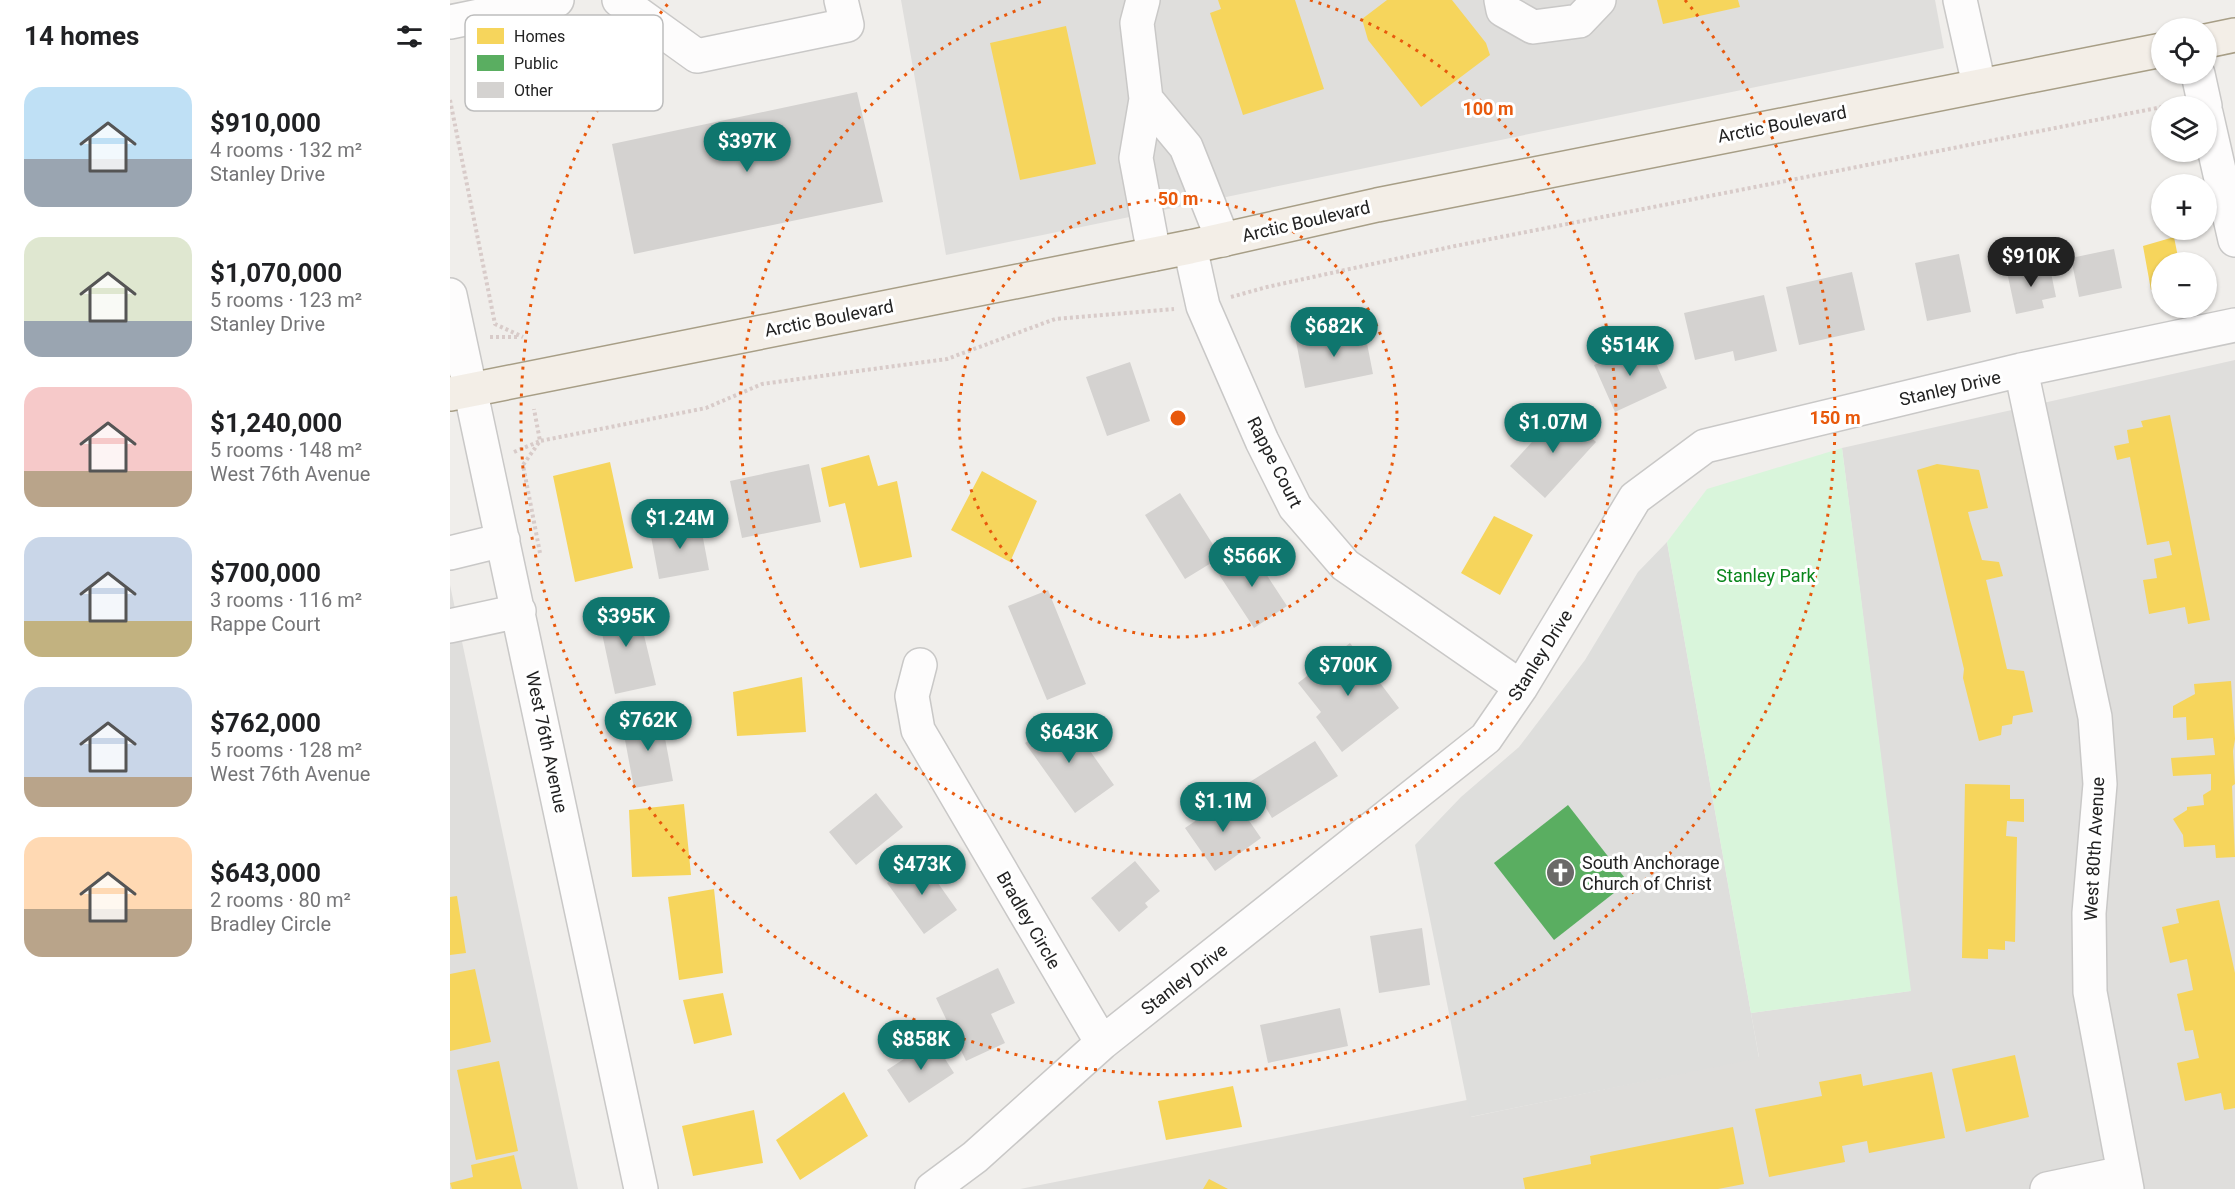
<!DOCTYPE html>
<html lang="en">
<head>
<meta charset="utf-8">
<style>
	:root { --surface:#fff; --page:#f2f2f2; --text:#202124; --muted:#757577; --accent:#0f766e }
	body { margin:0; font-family:Roboto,sans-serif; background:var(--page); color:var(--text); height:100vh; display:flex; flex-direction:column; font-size:22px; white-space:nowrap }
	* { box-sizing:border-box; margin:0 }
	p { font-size:20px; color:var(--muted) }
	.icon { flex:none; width:33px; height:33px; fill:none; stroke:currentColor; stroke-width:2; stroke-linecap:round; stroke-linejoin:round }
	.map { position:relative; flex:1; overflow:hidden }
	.side { display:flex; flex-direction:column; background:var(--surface); width:450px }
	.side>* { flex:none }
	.buttons { position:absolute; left:1701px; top:18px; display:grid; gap:12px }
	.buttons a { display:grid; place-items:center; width:66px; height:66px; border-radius:50%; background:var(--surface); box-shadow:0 2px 4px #0004; font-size:30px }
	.price { position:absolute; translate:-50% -51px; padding:0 14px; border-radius:21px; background:var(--accent); color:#fff; font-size:20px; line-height:39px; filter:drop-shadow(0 2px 3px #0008) }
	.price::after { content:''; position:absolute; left:50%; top:36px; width:18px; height:14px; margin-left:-9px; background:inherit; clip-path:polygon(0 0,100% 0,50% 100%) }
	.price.active { background:#222; color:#fff }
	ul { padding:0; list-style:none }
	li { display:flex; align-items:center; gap:18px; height:150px; padding:0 24px }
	li span { display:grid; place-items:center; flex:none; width:168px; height:120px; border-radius:18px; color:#555 }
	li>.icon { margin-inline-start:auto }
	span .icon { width:72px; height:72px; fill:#fffc; stroke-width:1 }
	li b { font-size:26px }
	h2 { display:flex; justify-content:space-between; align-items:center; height:72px; padding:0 24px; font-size:26px }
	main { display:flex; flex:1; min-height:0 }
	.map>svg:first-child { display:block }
</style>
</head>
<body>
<main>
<section class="side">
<h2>14 homes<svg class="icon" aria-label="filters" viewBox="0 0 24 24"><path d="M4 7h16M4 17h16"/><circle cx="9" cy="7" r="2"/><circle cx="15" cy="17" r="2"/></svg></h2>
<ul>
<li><span style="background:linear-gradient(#bfe0f5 60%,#9aa5b1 0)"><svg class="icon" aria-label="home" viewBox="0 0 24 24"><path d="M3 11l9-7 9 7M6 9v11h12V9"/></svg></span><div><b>$910,000</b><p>4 rooms · 132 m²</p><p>Stanley Drive</p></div></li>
<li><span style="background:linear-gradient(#dfe7d0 70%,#9aa5b1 0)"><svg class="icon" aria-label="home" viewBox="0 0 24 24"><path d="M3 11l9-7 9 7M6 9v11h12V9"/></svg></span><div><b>$1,070,000</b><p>5 rooms · 123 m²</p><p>Stanley Drive</p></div></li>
<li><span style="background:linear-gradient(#f6c9c9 70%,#b9a48a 0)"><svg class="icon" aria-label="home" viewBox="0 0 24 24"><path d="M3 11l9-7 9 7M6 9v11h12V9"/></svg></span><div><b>$1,240,000</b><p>5 rooms · 148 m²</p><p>West 76th Avenue</p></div></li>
<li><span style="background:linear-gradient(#c9d6e8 70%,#c2b280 0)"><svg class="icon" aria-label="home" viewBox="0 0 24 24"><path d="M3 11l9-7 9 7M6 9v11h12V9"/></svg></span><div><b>$700,000</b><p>3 rooms · 116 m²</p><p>Rappe Court</p></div></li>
<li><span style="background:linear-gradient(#c9d6e8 75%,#b9a48a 0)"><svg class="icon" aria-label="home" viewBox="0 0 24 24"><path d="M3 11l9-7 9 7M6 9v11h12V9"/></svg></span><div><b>$762,000</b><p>5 rooms · 128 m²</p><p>West 76th Avenue</p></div></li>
<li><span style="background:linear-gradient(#ffd9b3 60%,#b9a48a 0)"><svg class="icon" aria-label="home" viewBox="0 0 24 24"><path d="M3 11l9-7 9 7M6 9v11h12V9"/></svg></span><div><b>$643,000</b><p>2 rooms · 80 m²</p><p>Bradley Circle</p></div></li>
</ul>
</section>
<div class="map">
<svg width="1785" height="1189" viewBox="0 0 1785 1189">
	<rect width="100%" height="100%" fill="#f0eeeb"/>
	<path fill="#dfdedc" d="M451 0H1485L1494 48 496 255Z
		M1785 360V1189H570L1017 1100 1021 1117 1309 1057 1301 1013 1460 991 1392 448Z
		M0 585 128 1189H0Z"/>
	<path fill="#dededc" d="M1217 542 1309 1058 1020 1117 965 845 1011 797 1069 747 1135 660 1188 572Z"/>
	<path fill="#d9f5db" d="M1392 448 1461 991 1301 1013 1217 542 1257 489Z"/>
	<path fill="#f6d55c" d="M768 0H845L874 89 793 115 760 13 771 9Z
		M937 0H1002L1036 43 1040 55 971 107 918 40 912 19Z
		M1207 0H1288L1290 7 1213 24Z
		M616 26 646 164 570 180 540 43Z
		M1724 237 1729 262H1712V286L1701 290 1693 246Z
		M1720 415 1760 620 1738 624 1735 607 1699 614 1693 580 1707 578 1704 559 1722 555 1719 541 1697 545 1680 457 1667 460 1664 446 1679 443 1677 430 1693 427 1691 421Z
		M419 455 428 486 447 481 462 557 410 568 395 503 379 507 371 468Z
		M160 462 183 568 125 582 103 476Z
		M1487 464 1529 470 1538 508 1518 512 1520 520 1532 560 1549 562 1553 576 1536 580 1557 669 1574 671 1583 712 1563 716 1562 724 1552 726 1551 735 1529 741 1513 678 1514 669 1467 470Z
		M532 471 587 501 560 562 501 530Z
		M1044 516 1083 535 1050 595 1011 573Z
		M352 677 356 732 287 736 283 692Z
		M1781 681 1785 739 1783 751 1785 784 1782 786 1785 857 1766 858 1765 845 1734 847 1733 835 1723 819 1737 810V807L1754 805 1753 795 1761 790V774L1723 776 1721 758 1765 755 1763 738 1737 740 1736 717 1723 718V706L1745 694 1744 684Z
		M1515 784 1560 785V799H1574V822L1557 821 1556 836 1567 837 1565 942 1555 941V950L1538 949V959L1512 958Z
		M234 804 241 875 182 877 179 810Z
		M264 889 273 973 229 980 218 897Z
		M7 896 16 953 0 955V897Z
		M1769 900 1785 973V1108L1774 1110 1771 1093 1735 1101 1727 1063 1749 1058 1743 1030 1735 1031 1727 994 1743 990 1737 959 1720 963 1712 927 1729 923 1726 909Z
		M25 969 41 1042 0 1051V974Z
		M273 993 282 1035 244 1044 233 1000Z
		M1565 1055 1579 1117 1516 1132 1502 1069Z
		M49 1061 68 1151 26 1160 7 1070Z
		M1482 1072 1495 1138 1419 1153 1417 1141 1392 1146 1395 1162 1319 1177 1305 1109 1372 1096 1369 1082 1411 1074 1413 1086Z
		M783 1086 792 1127 716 1140 708 1101Z
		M394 1092 418 1136 350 1180 326 1140Z
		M304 1110 313 1163 243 1176 232 1126Z
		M1283 1127 1294 1184 1268 1189H1075L1073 1178 1141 1164 1140 1156Z
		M64 1155 72 1189H2L0 1183 23 1177 21 1165Z
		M759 1179 778 1189H753Z"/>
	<path fill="#5aae61" d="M1118 805 1178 882 1104 940 1044 863Z"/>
	<path fill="#d4d2d0" d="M407 92 433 202 184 254 162 144Z
		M1664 249 1672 288 1629 297 1621 258Z
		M1509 254 1521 312 1477 321 1465 263Z
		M1599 263 1606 297 1592 300 1594 308 1566 314 1557 272Z
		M1402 272 1415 330 1349 345 1336 287Z
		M1314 295 1327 351 1285 361 1283 351 1245 360 1234 313Z
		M914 328 923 374 855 388 846 341Z
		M1196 341 1217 388 1165 412 1144 365Z
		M680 362 700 421 657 436 636 377Z
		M1111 410 1146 442 1095 498 1060 466Z
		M359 464 371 522 292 538 280 481Z
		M730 493 771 557 735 579 695 515Z
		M250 522 259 570 209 579 200 531Z
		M799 548 837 606 804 628 766 570Z
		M598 590 636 684 597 700 558 606Z
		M186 602 206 685 165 694 147 610Z
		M900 643 949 708 892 752 866 717 871 712 848 683Z
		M614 714 664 785 625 813 575 743Z
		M211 717 223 781 184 788 172 724Z
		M865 741 888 776 822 818 813 803 800 811 787 790Z
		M426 793 453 827 406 865 379 832Z
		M782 796 811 838 765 871 735 828Z
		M471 859 507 910 474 934 437 883Z
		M685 861 710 891 695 903 698 907 669 932 641 898Z
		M972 928 980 985 929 993 920 936Z
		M548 968 565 1003 541 1014 555 1043 516 1061 486 998Z
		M890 1008 898 1046 818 1063 810 1025Z
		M483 1040 504 1073 459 1103 437 1070Z"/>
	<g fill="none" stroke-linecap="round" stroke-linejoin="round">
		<defs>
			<path id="minor" d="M169 0 247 56 397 25 391 0
				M693 0 687 23 696 99 686 158 704 254
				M1051 0 1053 10 1083 27 1129 21 1149 0
				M1510 0 1529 85
				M0 22 107 0
				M1748 74 1755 106
				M696 99 736 147 773 240
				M1756 113 1785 240
				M740 247 753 306 812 441 845 507 895 565 1071 687
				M0 295 191 1189
				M1571 370 1645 717 1650 784 1639 913 1640 992 1677 1189
				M0 553 53 540
				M0 626 69 611
				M470 665 462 696 468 730 652 1043
				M482 1189 525 1157 652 1043 1036 738 1071 687 1185 498 1255 446 1571 370 1785 325
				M1597 1189 1673 1173"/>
			<path id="major" d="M1756 41 1785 35
				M0 394 740 247 927 205 1712 50"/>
		</defs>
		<use href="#minor" stroke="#c9c8c7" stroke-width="36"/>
		<use href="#major" stroke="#a79e86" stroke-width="36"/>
		<path stroke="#d8cbc9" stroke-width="4" stroke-dasharray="3 3" stroke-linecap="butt" d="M0 100 45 324 73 337
			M781 297 817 287 1005 246 1712 107
			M40 337H69
			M64 452 90 441 84 409
			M90 553 73 465 90 441 256 408 312 384 497 359 605 319 724 309"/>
		<use href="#minor" stroke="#fdfcfc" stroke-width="33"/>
		<use href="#major" stroke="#f3eee7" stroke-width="33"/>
	</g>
	<g fill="none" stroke="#e8590c" stroke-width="3" stroke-dasharray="3 6">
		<circle cx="728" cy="418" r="219"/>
		<path d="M860 0A438 438 0 1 1 596 0"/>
		<path d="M1235 0A657 657 0 1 1 221 0"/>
	</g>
	<defs>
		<symbol id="church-disc" viewBox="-11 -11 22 22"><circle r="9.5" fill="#6a6968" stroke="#fff"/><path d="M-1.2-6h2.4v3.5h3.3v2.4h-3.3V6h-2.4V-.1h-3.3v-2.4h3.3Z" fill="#fff"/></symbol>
	</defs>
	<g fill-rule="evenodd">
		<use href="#church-disc" x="1094" y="856" width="33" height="33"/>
	</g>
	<g text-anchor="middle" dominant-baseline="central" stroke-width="6" stroke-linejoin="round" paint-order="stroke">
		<g font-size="18" fill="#222" stroke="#fff">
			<text transform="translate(1332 124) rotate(-11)">Arctic Boulevard</text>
			<text transform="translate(856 221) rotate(-13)">Arctic Boulevard</text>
			<text transform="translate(379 318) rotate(-11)">Arctic Boulevard</text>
			<text transform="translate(1500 388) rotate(-13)">Stanley Drive</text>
			<text transform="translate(825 462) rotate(63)">Rappe Court</text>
			<text transform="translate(1090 655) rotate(-58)">Stanley Drive</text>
			<text transform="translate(97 742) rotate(78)">West 76th Avenue</text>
			<text transform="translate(1644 849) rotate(-87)">West 80th Avenue</text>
			<text transform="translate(579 920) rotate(60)">Bradley Circle</text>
			<text transform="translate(734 979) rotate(-38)">Stanley Drive</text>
		</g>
		<g font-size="18" fill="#0a861c" stroke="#fff">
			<text x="1316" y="575">Stanley Park</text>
		</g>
		<g font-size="18" fill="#222" stroke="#fff" text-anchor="start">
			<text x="1132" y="862">South Anchorage<tspan x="1132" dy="21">Church of Christ</tspan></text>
		</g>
	</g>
	<rect x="15" y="15" width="198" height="96" rx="9" fill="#fff" stroke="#bdbdbd" stroke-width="1.5"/>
	<rect x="27" y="28" width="27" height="16" fill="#f6d55c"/>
	<rect x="27" y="55" width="27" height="16" fill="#5aae61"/>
	<rect x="27" y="82" width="27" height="16" fill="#d4d2d0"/>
	<g font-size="16" fill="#222">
		<text x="64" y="42">Homes</text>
		<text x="64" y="69">Public</text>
		<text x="64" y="96">Other</text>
	</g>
	<circle cx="728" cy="418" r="9" fill="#e8590c" stroke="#fff" stroke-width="3"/>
	<g font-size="18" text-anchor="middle" font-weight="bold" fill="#e8590c" stroke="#fff" stroke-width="6" stroke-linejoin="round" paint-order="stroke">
		<text x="1038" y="115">100 m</text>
		<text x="728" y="205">50 m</text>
		<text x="1385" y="424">150 m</text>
	</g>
</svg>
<div class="buttons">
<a><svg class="icon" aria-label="locate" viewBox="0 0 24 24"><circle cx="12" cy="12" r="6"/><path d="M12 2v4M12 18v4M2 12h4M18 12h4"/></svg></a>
<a><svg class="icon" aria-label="layers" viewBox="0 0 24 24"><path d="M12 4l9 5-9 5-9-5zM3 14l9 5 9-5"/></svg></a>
<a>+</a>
<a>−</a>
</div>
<b class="price" style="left:297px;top:173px">$397K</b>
<b class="price active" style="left:1581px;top:288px">$910K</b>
<b class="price" style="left:884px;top:358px">$682K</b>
<b class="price" style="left:1180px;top:377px">$514K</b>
<b class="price" style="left:1103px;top:454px">$1.07M</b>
<b class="price" style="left:230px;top:550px">$1.24M</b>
<b class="price" style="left:802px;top:588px">$566K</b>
<b class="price" style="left:176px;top:648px">$395K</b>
<b class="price" style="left:898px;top:697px">$700K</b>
<b class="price" style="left:198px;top:752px">$762K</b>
<b class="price" style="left:619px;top:764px">$643K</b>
<b class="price" style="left:773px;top:833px">$1.1M</b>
<b class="price" style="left:472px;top:896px">$473K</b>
<b class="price" style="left:471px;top:1071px">$858K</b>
</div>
</main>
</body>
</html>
